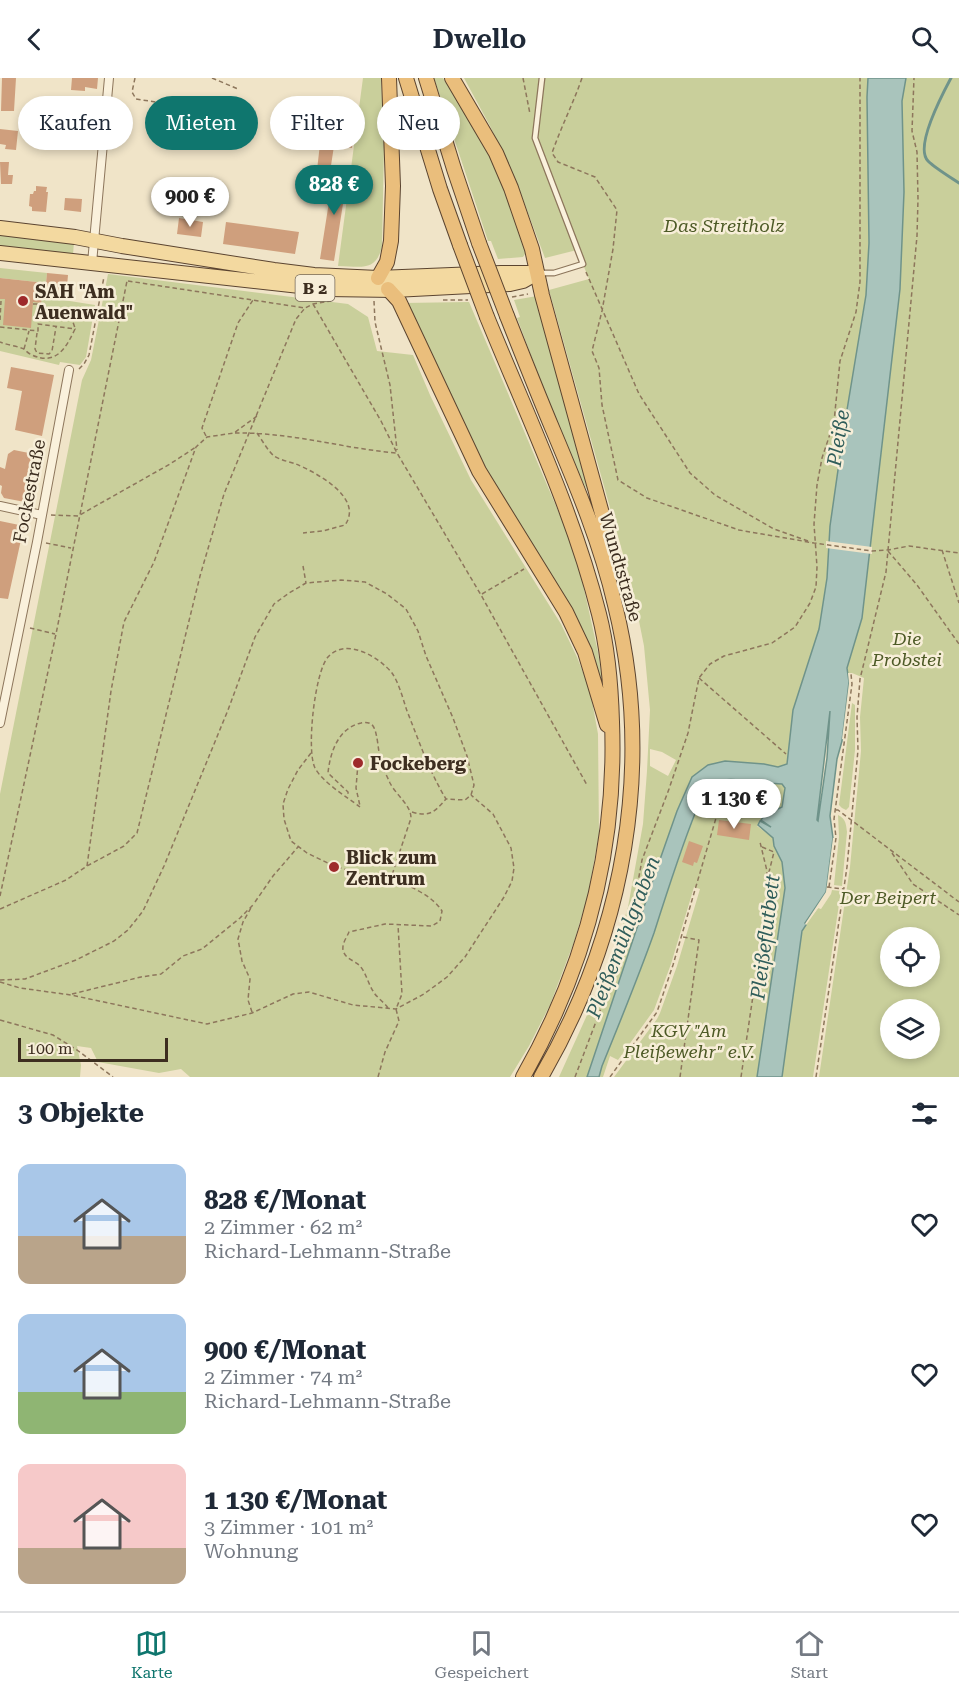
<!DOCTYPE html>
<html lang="de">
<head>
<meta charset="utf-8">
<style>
	:root { --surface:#fff; --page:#f6f6f7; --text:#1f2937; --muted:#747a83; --line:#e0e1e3; --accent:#0f766e }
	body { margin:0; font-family:"Roboto Serif",serif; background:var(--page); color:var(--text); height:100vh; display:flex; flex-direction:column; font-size:22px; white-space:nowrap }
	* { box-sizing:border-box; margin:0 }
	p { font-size:20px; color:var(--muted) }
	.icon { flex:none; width:33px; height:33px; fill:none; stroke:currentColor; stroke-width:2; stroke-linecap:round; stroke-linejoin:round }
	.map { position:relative; height:999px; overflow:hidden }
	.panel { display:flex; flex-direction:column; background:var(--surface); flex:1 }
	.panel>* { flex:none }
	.banner { position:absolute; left:18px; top:18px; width:600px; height:54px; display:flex; gap:12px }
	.tools { position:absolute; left:880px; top:849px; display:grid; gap:12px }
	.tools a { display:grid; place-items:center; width:60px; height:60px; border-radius:50%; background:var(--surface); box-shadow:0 3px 9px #0003; font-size:30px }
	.scale { position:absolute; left:18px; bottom:15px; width:150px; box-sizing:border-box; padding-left:6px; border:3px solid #3d2e20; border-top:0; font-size:16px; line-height:21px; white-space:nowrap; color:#3d2e20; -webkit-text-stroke:4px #f7eed8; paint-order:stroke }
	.price { position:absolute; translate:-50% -51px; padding:0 14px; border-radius:21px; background:#fff; color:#222; font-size:20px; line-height:39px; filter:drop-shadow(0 2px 3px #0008) }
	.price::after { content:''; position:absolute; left:50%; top:36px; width:18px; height:14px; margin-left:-9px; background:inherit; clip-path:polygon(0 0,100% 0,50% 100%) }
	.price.on { background:var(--accent); color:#fff }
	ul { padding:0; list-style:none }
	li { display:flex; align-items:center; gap:18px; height:150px; padding:0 18px }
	li span { display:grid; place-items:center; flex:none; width:168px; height:120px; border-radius:12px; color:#555 }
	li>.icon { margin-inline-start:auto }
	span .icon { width:72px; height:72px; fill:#fffc; stroke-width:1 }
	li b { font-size:26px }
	h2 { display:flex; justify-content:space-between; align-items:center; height:72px; padding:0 18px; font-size:26px }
	.chip { padding:0 21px; border-radius:27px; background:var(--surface); box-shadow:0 3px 9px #0003; font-size:21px; line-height:54px }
	.chip.on { background:var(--accent); color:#fff }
	header { display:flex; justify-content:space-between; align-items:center; height:78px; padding:0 18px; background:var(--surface); font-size:27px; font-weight:600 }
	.menu { display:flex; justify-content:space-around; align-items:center; height:84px; border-top:2px solid var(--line); background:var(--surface); font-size:16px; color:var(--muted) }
	.menu a { display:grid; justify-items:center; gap:3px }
	.menu .on { color:var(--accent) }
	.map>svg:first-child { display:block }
</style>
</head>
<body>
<header><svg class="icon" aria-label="back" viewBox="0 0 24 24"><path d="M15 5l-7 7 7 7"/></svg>Dwello<svg class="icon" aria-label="search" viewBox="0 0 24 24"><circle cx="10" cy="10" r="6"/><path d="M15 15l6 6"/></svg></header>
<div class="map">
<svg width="959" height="999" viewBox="0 0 959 999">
	<rect width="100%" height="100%" fill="#f0e4c8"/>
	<path fill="#c9cf9b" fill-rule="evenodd" d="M363 0H381L384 69 382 168C376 195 360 188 338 188Z
		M434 0H443L472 46 501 100 527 173 523 179 498 181 491 163H488Z
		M464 0H868L867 19 869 165 866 217 844 350 830 448 827 500 819 551 793 632 787 686 778 689 764 686 725 683 692 699 677 733 657 790 587 999H559L611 884 628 829 643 746 647 693 650 632 644 568 632 508 549 212 589 201 577 172 545 180 514 98 490 48ZM650 671 662 674 676 682 668 698 650 688Z
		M906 0H959V999H819L850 789 861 673 860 639 864 600 852 595H848L847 590 862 540 900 211 904 114 902 23ZM891 860H930V898H891ZM891 932H930V970H891Z
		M0 156 74 164 73 177 0 170Z
		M0 190 47 195 46 205 0 200Z
		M108 196 348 226 368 239 377 273 413 277 430 317 471 402 561 546 577 579 590 612 598 656 599 756 588 817 574 864 550 927 529 968 510 999H190L181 991 159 995 98 984 91 970 77 968 81 987 80 999H0V716L82 302 91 282Z
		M0 212 95 227 86 279 80 287 60 284 59 287 0 273Z
		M537 218 597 430C563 370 541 303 517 240L520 239 514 222Z
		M469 224 562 442 578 484 598 574 605 621 483 391 403 225Z
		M852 625 855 627V672L849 729 846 732 842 730 839 727Z
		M721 701 759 705 765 708 767 705 782 706 785 710 782 729 764 738 757 748 773 760 774 768 782 784 785 810 757 999H614L657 941 660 935 677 888 700 811 694 809 671 886 654 932 618 982 610 978 603 999H599L602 988 636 904 691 746 706 710 708 707Z
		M838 737C846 741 846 746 847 754L842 808 834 807 839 759Z
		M832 812 841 813 813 999H782L800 861 804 849 818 830 821 831 831 816Z"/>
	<path fill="#a9c4bc" stroke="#6f938a" stroke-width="1.5" fill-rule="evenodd" d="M868 0H906L902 23 904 114 900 211 862 540 847 590 849 604 842 663 837 681 830 738 833 760 826 814 805 845 806 847 802 853 782 999H757L785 810 782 784 774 768 773 760 758 747 760 743 771 749 761 742 764 738 782 729 785 710 782 706 767 705 765 708C752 702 719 697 708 708 702 713 699 725 696 733 680 773 667 814 654 855 638 900 620 944 602 988L599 999H587L657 790 677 733 692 699 708 687 725 683 764 686 778 689 787 686 793 632 819 551 827 500 830 448 844 350 866 217 869 165 867 19ZM830 633 827 680 818 743 817 742Z"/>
	<path fill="#f0e4c8" d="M826 463 872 469V476L826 470Z
		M848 595H851L852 605 845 662 842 661 849 605Z
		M833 760H836L829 815 806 847 805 846 826 814Z"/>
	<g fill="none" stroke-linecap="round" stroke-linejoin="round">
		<path stroke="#6f938a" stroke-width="3" d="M951 0C943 15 914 69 928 83 935 90 950 99 959 105"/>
	</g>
	<path fill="#cf9f7d" d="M2 0H16L14 33H1Z
		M72 0H98L97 11 85 9V13L71 12Z
		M347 26H355L352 70 343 69Z
		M79 38 93 39 91 65 77 64Z
		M0 51 18 53 16 72 5 71 6 67 0 66Z
		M320 66 334 68 330 94 317 92Z
		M0 84H9L8 97H13L12 106H1Z
		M334 92 348 94 334 183 320 181Z
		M36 108 47 109 46 114H48L46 134 32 133V129L29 128 30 116H33L34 113H36Z
		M65 120 82 121 81 134 64 132Z
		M179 140 203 144 201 159 177 156Z
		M226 144 299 154 295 176 223 166Z
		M47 195 68 197 66 220 57 219 54 221 42 220 41 225 33 224 31 250 3 247 5 221H0V200L46 205Z
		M11 289 54 297 42 358 15 352 22 313 7 310Z
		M14 372 34 376 37 381 29 421 25 424 4 420 1 415 2 408 0 407V389L5 391 8 376Z
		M0 443 24 448 8 521 0 520Z
		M725 705 756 709 754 724 723 720Z
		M719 742 751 746 749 762 717 757Z
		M689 763 703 768 697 785 694 784 693 788 682 784Z"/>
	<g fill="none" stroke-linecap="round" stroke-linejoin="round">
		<defs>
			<path id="service" d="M540 195H554L583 186 535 60 542 0"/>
			<path id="minor" d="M92 185 109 0
				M0 428 42 437
				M0 645 37 464 69 292"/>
			<path id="primary" d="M0 150 75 159 122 168 274 192 314 197 378 200 501 195H532
				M0 175 327 211 394 212 510 206 523 203 537 195"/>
			<path id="trunk" d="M406 0 440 111 460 167
				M426 0 454 91 479 165
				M452 0 496 75 511 110 532 171 542 217 609 461 612 492
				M378 200 387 184 391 163 393 108 389 0
				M388 211 399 223 479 393 566 534 585 574 607 647
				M507 238C522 276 537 314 553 352 577 409 601 466 615 527 655 689 624 856 541 999
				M487 239C527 337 573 433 599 536 608 571 611 608 612 644 617 772 586 888 523 999"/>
		</defs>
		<use href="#service" stroke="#8d765c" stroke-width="7"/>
		<use href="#minor" stroke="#8d765c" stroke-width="10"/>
		<use href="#primary" stroke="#5b4430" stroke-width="16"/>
		<use href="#trunk" stroke="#5b4430" stroke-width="16"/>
		<path stroke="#8d765c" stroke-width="1.5" stroke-dasharray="4.5 3" stroke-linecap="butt" d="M135 0 132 14 136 21 209 32
			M212 0 238 11
			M523 0 530 36
			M582 0C573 26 561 49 552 75L558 84 595 99 617 132 613 171 602 233 592 273 599 290 602 327 618 402 647 420 739 452 814 465 872 473 888 472 909 468 959 475
			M586 194 639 316 690 395 715 417 774 451 811 464
			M128 203 305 230 313 226 331 223
			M512 219 528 216
			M443 222H468
			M374 223 375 244 390 307 397 372
			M33 226H45
			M313 226 381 343 397 375 481 517 587 707
			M71 230V238L75 250
			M0 242 1 223
			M0 249 38 253V246L75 251C66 270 56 288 32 277 29 276 26 273 24 271 17 268 7 267 0 264
			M37 255 35 271 37 275 49 276 52 273 56 249
			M24 271 29 253
			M79 291 84 286 89 277 104 199
			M235 355C290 354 341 370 396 375
			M257 355C262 362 268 373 274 378 280 382 290 384 296 386 317 395 364 420 345 447L323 453 303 455
			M206 358 202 350 238 245 253 222
			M51 437 78 438 170 386 196 369
			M46 465 71 470
			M942 472 959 525
			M888 473 917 507 959 566
			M303 488 306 505
			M482 516 524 491
			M30 550 55 556
			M699 600 786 676
			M311 675 298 692 288 711 283 726 284 741 291 763 307 775 334 788 380 802 391 800 411 740C411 727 396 717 390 705 387 698 383 691 381 684 378 675 378 655 373 648 370 644 365 644 361 645 338 650 330 675 328 695L348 714V718
			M358 685 356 710 360 728
			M836 732H838L959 824
			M412 734C429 739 434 735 446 721
			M762 769 774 774 768 798
			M892 775 913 806 959 837
			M87 788 111 613 124 544 154 484 196 369 207 359 234 355 257 338
			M827 809 843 811
			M829 809 836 760 834 741 852 606 851 596
			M0 818 56 556 127 203
			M255 824 273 798 298 769
			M0 831 66 802 87 788 124 768 137 755 200 498 224 416 296 241 305 230
			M0 902 25 901 76 882 114 863 128 852 143 833 164 788 228 632 255 559 274 526 289 515 306 505 341 502 365 504 387 516 406 531 418 553 426 578 453 640 467 678 474 707 471 717 465 722 446 721C429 693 419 663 407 633 403 621 399 605 392 595 379 579 346 559 328 579 315 593 306 672 315 690 322 704 347 719 360 729
			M0 904 20 910 71 917 207 946 252 935 293 916 309 914 353 927 396 931 424 916 447 899 465 879 504 819 512 803 514 790 511 770 493 736 471 717
			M72 916 141 899 161 896 183 878 202 871 240 840 254 826
			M388 930C384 924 376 919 373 913 368 905 366 895 360 888 354 882 345 881 343 872 342 865 347 859 349 854L385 846 432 848 440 843 442 833C431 816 410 809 392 800
			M252 934 248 922 250 901 242 883 238 861 243 844 252 828
			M0 942 53 957 77 972 113 999
			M378 999 385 974 399 943 396 931 402 916 398 847
			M575 999 628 859 642 782 669 711 688 655 699 600 710 586 724 578 772 565 795 549 810 525 816 509 817 489 814 446 817 407 822 380 834 344 840 283 856 234 860 204V0
			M610 999 657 934 673 887 716 740 722 734 744 737
			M680 999 699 862 683 859
			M741 999 768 816 767 793 760 764
			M816 999 847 789 858 672 857 639 860 601 886 494 917 158 918 121 917 74 912 53 914 0"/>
		<use href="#service" stroke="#faf1dc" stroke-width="4.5"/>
		<use href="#minor" stroke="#faf1dc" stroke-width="8"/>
		<use href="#primary" stroke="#f3d9a0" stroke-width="14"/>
		<use href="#trunk" stroke="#eabe7c" stroke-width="14"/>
		<defs>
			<path id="trunk-bridge" d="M479 165 507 238
				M460 167 487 239"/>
		</defs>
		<use href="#trunk-bridge" stroke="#5b4430" stroke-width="16" stroke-linecap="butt"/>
		<use href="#trunk-bridge" stroke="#eabe7c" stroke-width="14"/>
	</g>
	<g fill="#9e2a2b" stroke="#f7eed8" stroke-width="2">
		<circle cx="23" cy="223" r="6"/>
		<circle cx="358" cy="685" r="6"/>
		<circle cx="334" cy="789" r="6"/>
	</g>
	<g text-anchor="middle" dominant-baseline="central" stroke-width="5" stroke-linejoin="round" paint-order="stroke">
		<rect fill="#f7eed8" stroke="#756857" stroke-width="1.5" x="295.5" y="197" width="39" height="26" rx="4.5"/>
		<g font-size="16" font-weight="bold" fill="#3d2e20">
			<text x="315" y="210">B 2</text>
		</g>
		<g font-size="18" font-style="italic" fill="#4d5a26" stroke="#f7eed8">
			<text x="724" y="147">Das Streitholz</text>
			<text x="907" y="560">Die<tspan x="907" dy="21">Probstei</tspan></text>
			<text x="888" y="819">Der Beipert</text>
			<text x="689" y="952">KGV "Am<tspan x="689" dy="21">Pleißewehr" e.V.</tspan></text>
		</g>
		<g font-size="18" font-weight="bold" fill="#3d2e20" stroke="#f7eed8" text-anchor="start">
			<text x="35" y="213">SAH "Am<tspan x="35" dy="21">Auenwald"</tspan></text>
			<text x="370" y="685">Fockeberg</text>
			<text x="346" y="779">Blick zum<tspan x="346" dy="21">Zentrum</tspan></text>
		</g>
		<g font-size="18" fill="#3d2e20" stroke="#f7eed8">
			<text transform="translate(29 413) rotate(-79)">Fockestraße</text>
			<text transform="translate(621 489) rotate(74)">Wundtstraße</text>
		</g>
		<g font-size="20" font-style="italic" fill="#2f5d5a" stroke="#f7eed8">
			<text transform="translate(838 360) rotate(-81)">Pleiße</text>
			<text transform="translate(623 859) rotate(-69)">Pleißemühlgraben</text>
			<text transform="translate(765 859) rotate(-83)">Pleißeflutbett</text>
		</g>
	</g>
</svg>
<div class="tools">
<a><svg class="icon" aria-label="locate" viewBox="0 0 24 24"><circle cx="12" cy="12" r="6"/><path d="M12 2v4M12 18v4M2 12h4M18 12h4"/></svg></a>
<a><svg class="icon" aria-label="layers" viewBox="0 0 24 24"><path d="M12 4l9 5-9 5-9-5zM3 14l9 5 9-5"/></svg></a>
</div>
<div class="scale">100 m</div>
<b class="price on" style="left:334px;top:138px">828 €</b>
<b class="price" style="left:190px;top:150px">900 €</b>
<b class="price" style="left:734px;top:752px">1 130 €</b>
<div class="banner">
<a class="chip">Kaufen</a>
<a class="chip on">Mieten</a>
<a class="chip">Filter</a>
<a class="chip">Neu</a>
</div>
</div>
<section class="panel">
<h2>3 Objekte<svg class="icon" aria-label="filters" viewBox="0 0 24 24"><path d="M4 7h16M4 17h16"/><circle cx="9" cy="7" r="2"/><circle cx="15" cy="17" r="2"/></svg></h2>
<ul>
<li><span style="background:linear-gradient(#a9c7e8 60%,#b9a48a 0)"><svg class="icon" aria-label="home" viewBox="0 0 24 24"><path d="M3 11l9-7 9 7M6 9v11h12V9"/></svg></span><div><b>828 €/Monat</b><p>2 Zimmer · 62 m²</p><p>Richard-Lehmann-Straße</p></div><svg class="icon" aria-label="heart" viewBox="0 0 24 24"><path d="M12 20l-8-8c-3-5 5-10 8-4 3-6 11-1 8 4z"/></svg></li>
<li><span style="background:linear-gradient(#a9c7e8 65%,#8fb573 0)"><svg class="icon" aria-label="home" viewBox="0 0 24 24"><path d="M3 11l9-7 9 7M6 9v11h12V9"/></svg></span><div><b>900 €/Monat</b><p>2 Zimmer · 74 m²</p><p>Richard-Lehmann-Straße</p></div><svg class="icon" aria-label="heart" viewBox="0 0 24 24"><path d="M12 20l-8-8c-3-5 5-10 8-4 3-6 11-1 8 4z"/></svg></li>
<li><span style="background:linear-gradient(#f6c9c9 70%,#b9a48a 0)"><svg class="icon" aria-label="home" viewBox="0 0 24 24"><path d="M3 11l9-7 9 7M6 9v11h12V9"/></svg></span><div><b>1 130 €/Monat</b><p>3 Zimmer · 101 m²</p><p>Wohnung</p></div><svg class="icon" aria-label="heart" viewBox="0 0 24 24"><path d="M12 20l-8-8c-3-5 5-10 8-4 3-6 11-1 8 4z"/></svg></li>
</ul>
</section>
<nav class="menu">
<a class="on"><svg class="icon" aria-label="map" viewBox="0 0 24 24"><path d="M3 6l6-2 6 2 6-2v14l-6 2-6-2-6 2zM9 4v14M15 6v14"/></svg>Karte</a>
<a><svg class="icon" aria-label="saved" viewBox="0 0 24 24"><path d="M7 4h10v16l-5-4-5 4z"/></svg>Gespeichert</a>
<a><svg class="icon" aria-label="home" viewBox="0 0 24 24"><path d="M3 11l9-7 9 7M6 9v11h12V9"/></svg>Start</a>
</nav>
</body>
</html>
